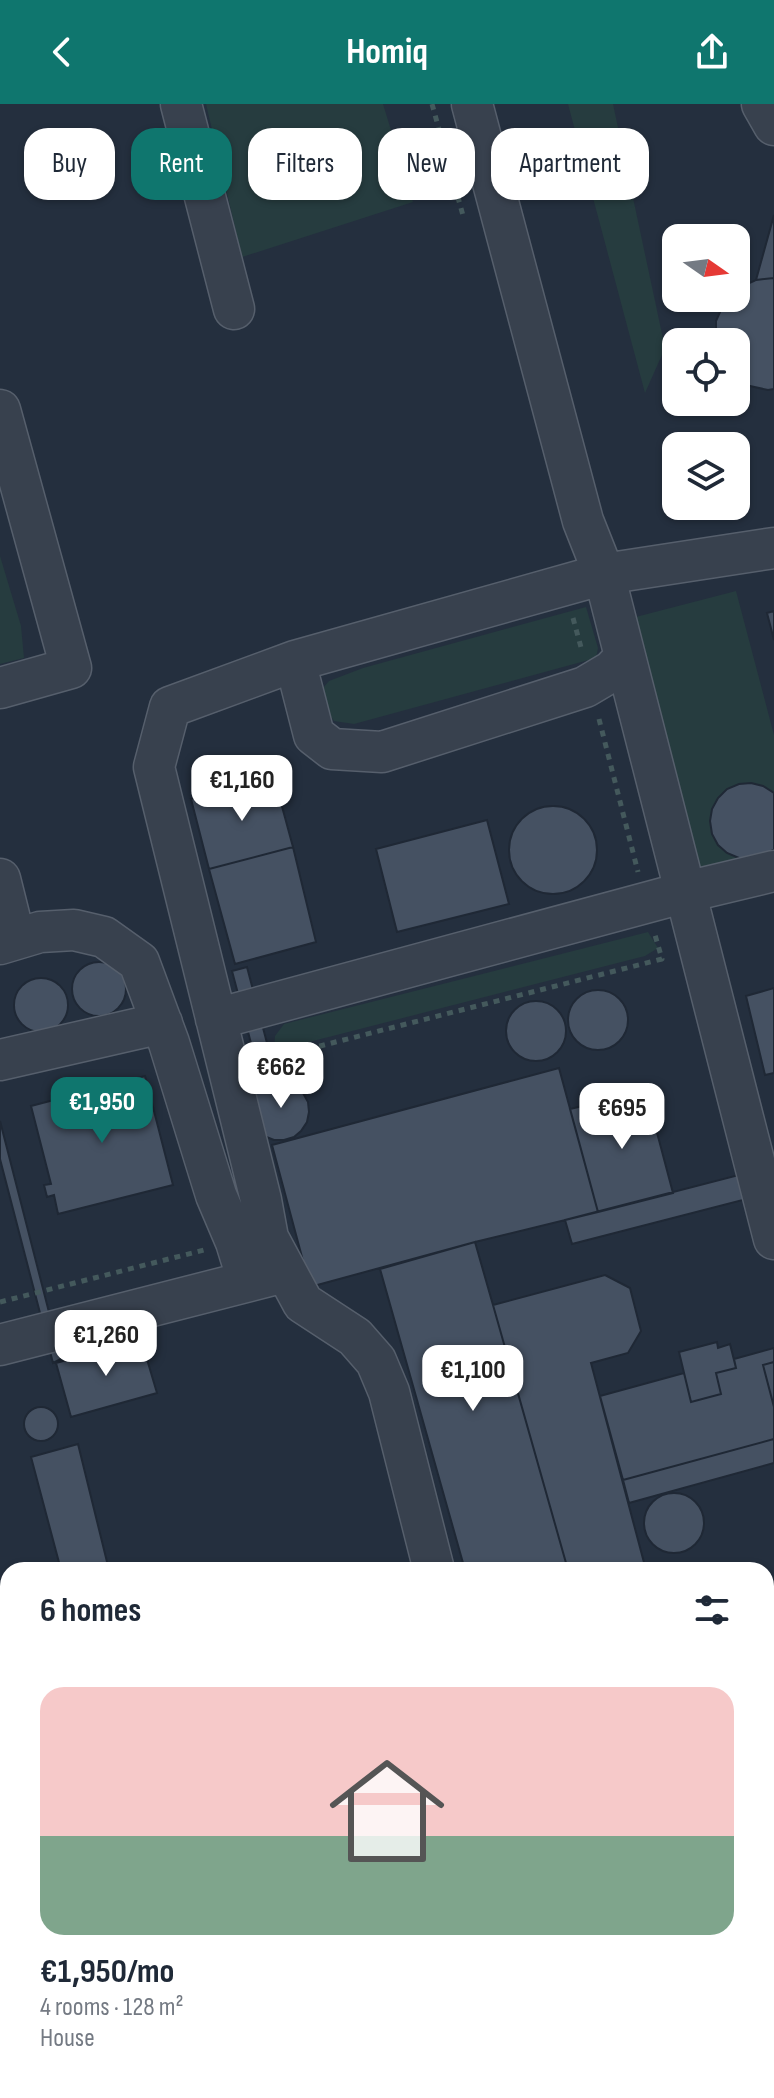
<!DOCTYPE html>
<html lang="en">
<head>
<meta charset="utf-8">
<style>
	:root { --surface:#fff; --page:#f2f2f3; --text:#1f2937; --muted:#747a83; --accent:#0f766e }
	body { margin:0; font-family:"Sofia Sans Condensed",sans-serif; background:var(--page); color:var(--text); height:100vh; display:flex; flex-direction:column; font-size:30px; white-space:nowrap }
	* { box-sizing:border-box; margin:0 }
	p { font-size:26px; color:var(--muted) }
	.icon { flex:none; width:44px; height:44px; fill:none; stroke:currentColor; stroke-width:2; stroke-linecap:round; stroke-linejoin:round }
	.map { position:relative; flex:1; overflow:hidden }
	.sheet { position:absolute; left:0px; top:1458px; width:774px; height:536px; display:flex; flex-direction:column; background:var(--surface); border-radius:24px 24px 0 0; box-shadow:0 2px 6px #0004 }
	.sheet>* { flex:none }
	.banner { position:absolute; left:24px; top:24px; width:726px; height:72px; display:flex; gap:16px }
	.needle { width:52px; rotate:104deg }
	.buttons { position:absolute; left:662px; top:120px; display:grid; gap:16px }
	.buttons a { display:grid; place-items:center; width:88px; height:88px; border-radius:16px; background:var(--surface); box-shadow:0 2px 6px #0004; font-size:40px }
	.price { position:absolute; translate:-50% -68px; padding:0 18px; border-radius:16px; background:#fff; color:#222; font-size:26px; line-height:52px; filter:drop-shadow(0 2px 4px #0008) }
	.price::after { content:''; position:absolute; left:50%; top:48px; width:24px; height:18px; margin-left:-12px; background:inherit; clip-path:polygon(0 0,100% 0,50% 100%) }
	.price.active { background:var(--accent); color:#fff }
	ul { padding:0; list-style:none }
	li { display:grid; align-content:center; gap:16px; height:424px; padding:0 40px }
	li span { display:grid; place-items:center; height:248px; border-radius:24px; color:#555 }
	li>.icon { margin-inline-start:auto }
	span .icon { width:144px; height:144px; fill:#fffc; stroke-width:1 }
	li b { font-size:34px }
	h2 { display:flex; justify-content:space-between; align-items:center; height:96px; padding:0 40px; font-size:34px }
	.tag { padding:0 28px; border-radius:24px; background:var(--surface); box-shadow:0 2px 6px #0004; font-size:28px; line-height:72px }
	.tag.active { background:var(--accent); color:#fff }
	header { display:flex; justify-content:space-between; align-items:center; height:104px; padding:0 40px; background:var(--accent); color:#fff; font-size:36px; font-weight:700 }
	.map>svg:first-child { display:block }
</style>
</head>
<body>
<header><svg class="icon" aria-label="back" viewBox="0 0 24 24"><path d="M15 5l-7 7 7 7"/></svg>Homiq<svg class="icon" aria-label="share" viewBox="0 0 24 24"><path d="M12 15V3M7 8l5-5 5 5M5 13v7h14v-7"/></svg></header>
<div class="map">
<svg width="774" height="1994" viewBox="0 0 774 1994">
	<rect width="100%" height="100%" fill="#242f3e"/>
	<path fill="#263c3f" d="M206 0H383L413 98 242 153Z
		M568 0H613L665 244 645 289Z
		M0 452 21 522 24 554 0 560Z
		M736 487 774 631V746L698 768 628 515Z
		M586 503 598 544 596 554 354 620 334 617 325 604 323 584 329 577 363 564Z
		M648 828 658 844 645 852 274 947 275 932 284 920Z"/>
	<path fill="#455162" stroke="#1f2835" stroke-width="2" d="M774 111V174L756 176Z
		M774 174V285L768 286 750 282 736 273V238H716V217L724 199 729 194H736V186L738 184 756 176Z
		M774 507V536L767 509Z
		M274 673 293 743 209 765 191 695Z
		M751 679 763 682 774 689V745L764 752 752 756 739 754 727 749 718 741 712 730 710 717 712 705 718 694 727 685 739 680Z
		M509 746a44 44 0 1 1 88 0a44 44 0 1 1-88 0Z
		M487 716 509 800 397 828 376 745Z
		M293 743 316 838 235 860 209 765Z
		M72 885a27 27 0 1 1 54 0a27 27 0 1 1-54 0Z
		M247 863 277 977 262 981 232 867Z
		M14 901a27 27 0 1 1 54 0a27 27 0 1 1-54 0Z
		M774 884V969L765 971 746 892Z
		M568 916a30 30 0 1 1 60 0a30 30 0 1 1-60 0Z
		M506 927a30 30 0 1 1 60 0a30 30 0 1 1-60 0Z
		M559 964 598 1108 475 1138 310 1183 272 1041Z
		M145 972 173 1081 58 1110 54 1091 47 1093 44 1081 51 1080 31 1002Z
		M276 978H286L296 982 303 989 308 998 309 1008 307 1018 301 1027 294 1033 284 1036H274L264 1032 253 995 258 987 266 980Z
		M646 987 673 1089 598 1108 570 1005Z
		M0 1017 61 1255 53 1259 0 1055Z
		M774 1062V1088L572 1140 565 1116Z
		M475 1138 493 1201 568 1466H465L380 1165Z
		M605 1171 630 1184 641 1227 628 1249 591 1259 646 1466H568L493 1201Z
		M141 1235 157 1289 71 1313 56 1259Z
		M717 1238 718 1244 730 1240 736 1264 716 1269 721 1290 691 1298 679 1248Z
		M774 1244V1258L763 1261 774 1303V1335L623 1376 600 1292 684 1269 691 1298 721 1290 716 1269 736 1264 734 1255Z
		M774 1258V1303L763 1261Z
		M24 1320a17 17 0 1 1 34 0a17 17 0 1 1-34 0Z
		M774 1335V1359L629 1399 623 1376Z
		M78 1340 109 1466H61L31 1353Z
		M644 1419a30 30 0 1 1 60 0a30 30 0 1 1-60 0Z
		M8 1553V1652L0 1654V1555Z
		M8 1652V1713L0 1683V1654Z
		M774 1672V1711L766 1713V1674Z
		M8 1890V1916L0 1918V1892Z
		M163 1986H190L192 1991 182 1994H165Z
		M211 1986H223L225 1994H182Z
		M581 1986H630L628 1994H579Z"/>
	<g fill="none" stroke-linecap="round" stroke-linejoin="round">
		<defs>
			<path id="minor" d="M181 0 234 205
				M472 0 583 417 604 470 774 444
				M762 0 774 21
				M0 306 71 564 0 584
				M295 557 314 631 332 645 382 648 585 583 612 567 625 553
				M0 775 15 835
				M0 840 40 828 74 826 104 833 139 858 169 939 216 1091 236 1138 248 1177
				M216 915 686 788 774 767
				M0 956 162 919
				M0 1241 273 1171
				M434 1466 389 1288 376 1257 355 1233 303 1199 268 1134 261 1096 154 663 170 603 295 557 604 470 774 1135
				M766 1610 774 1607
				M766 1750 774 1748
				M0 1950 8 1948
				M701 1986 704 1994"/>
		</defs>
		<use href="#minor" stroke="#565f6c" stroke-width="43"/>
		<path stroke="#44595c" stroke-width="5" stroke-dasharray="6 6" stroke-linecap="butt" d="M432 0 464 115
			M573 514 582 547
			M599 615 638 768
			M261 957 662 855 655 831
			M0 1198 204 1146"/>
		<use href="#minor" stroke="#38414e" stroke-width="40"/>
		<path stroke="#5a6575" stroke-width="6" stroke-dasharray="8 8" stroke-linecap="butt" d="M0 1948 8 1979"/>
	</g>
</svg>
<div class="buttons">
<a><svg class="needle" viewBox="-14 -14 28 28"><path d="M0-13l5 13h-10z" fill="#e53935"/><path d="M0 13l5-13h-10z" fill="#747a83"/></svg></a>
<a><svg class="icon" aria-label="locate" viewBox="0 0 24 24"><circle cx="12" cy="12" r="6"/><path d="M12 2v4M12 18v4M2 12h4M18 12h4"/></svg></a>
<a><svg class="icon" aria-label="layers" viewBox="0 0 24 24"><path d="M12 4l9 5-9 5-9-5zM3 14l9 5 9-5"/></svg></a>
</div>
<b class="price" style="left:242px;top:719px">€1,160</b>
<b class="price" style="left:281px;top:1006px">€662</b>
<b class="price active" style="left:102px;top:1041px">€1,950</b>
<b class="price" style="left:622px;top:1047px">€695</b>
<b class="price" style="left:106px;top:1274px">€1,260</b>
<b class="price" style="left:473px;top:1309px">€1,100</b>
<div class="banner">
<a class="tag">Buy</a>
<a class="tag active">Rent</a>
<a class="tag">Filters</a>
<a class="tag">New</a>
<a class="tag">Apartment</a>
</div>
<section class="sheet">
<h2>6 homes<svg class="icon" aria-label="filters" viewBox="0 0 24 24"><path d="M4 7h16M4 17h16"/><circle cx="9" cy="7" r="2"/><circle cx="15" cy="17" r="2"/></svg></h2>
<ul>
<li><span style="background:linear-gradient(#f6c9c9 60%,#7fa58c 0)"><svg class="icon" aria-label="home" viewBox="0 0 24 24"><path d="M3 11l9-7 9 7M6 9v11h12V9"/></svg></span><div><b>€1,950/mo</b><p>4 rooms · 128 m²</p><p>House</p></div></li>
</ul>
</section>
</div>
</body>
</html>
